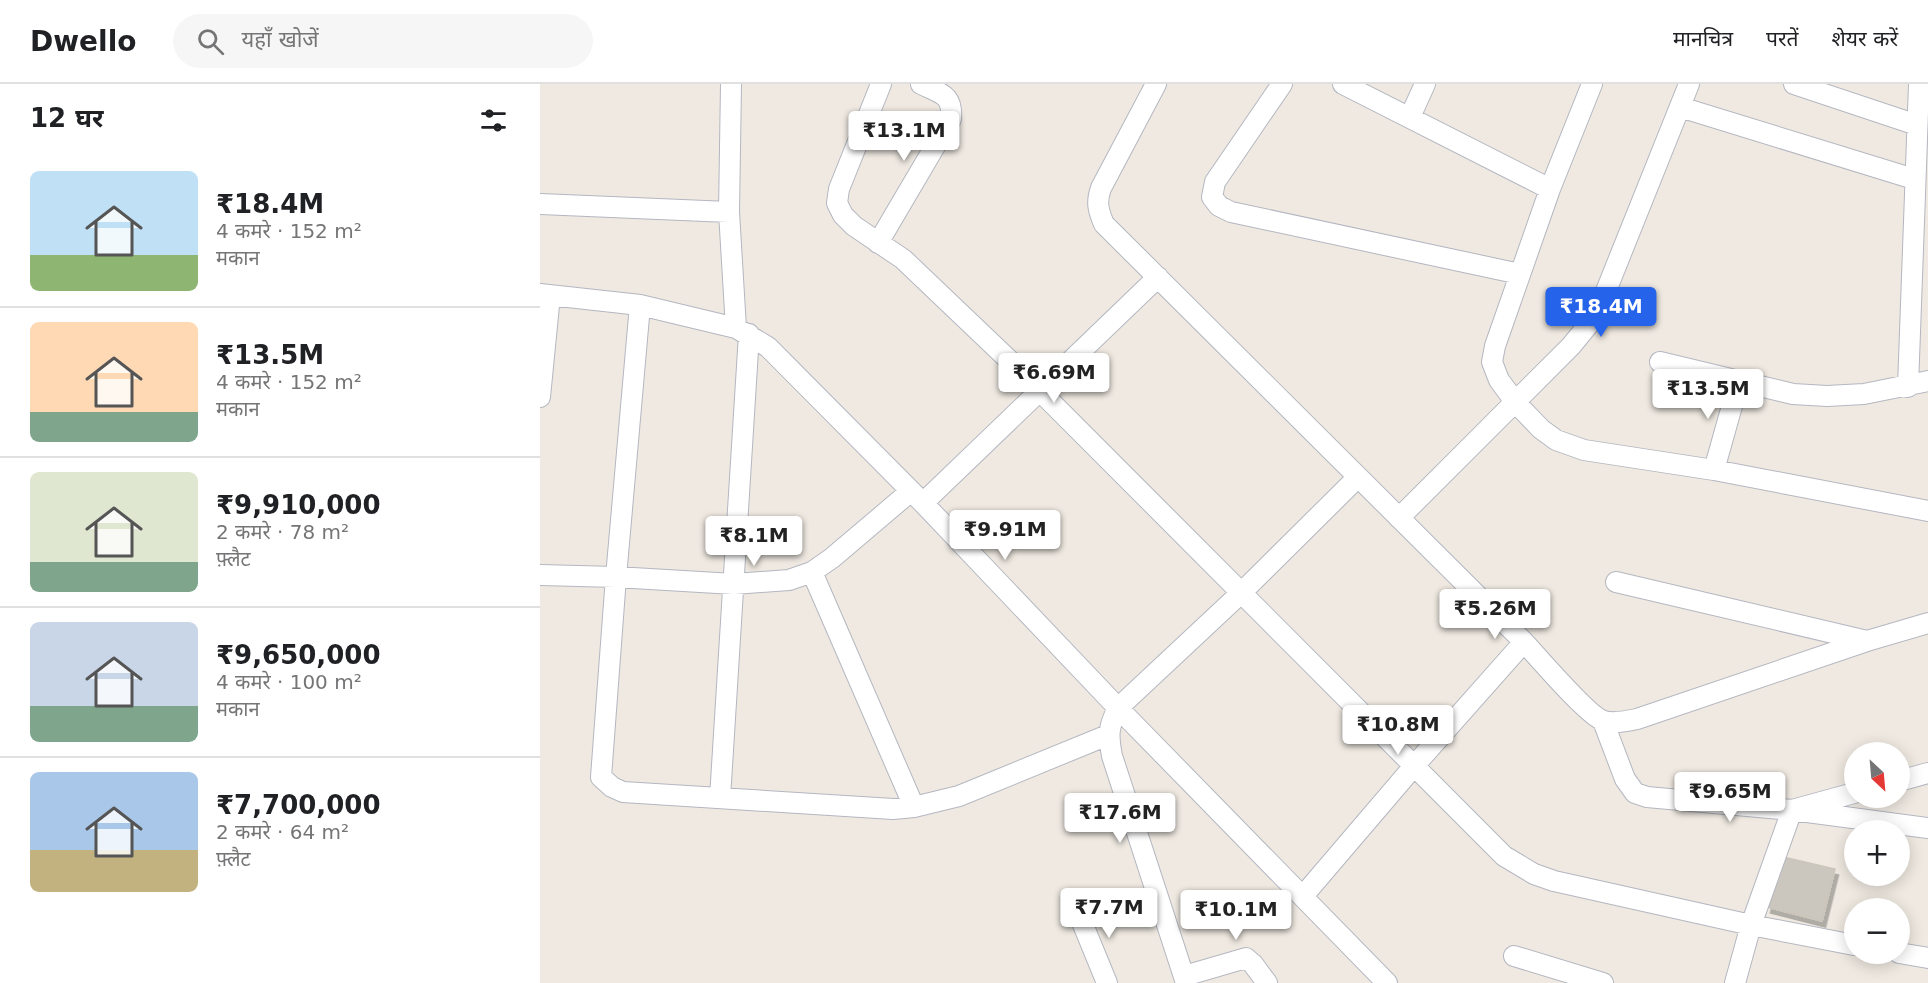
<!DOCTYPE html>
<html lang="hi">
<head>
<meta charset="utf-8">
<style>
	:root { --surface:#fff; --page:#f6f6f6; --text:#202124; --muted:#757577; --line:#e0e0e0; --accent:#2563eb }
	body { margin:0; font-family:"DejaVu Sans","Noto Sans Devanagari",sans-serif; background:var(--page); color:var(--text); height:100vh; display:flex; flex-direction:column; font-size:22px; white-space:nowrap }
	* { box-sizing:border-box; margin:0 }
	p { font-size:20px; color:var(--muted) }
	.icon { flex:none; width:33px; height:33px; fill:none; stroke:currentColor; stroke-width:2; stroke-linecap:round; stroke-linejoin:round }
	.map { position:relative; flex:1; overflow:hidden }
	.sheet { display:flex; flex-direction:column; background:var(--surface); width:540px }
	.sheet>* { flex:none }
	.needle { width:39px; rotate:154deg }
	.fabs { position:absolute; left:1304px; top:658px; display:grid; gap:12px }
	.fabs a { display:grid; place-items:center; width:66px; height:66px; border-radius:50%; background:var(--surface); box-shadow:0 3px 15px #0003; font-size:30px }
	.price { position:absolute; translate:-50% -51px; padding:0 14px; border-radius:6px; background:#fff; color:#222; font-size:20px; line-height:39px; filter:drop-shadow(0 2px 3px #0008) }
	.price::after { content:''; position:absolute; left:50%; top:36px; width:18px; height:14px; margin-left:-9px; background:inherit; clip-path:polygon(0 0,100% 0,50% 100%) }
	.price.active { background:var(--accent); color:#fff }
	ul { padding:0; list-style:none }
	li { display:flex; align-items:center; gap:18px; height:150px; padding:0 30px }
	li+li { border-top:2px solid var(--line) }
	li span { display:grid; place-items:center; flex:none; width:168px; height:120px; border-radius:9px; color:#555 }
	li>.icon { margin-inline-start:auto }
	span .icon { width:72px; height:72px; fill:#fffc; stroke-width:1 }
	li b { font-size:26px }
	h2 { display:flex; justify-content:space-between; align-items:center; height:72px; padding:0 30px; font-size:26px }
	header { display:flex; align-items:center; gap:36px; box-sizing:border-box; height:84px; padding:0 30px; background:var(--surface); border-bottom:2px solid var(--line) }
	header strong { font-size:28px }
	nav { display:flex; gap:33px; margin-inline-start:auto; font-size:21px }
	.search { width:420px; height:54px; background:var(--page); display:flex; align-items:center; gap:15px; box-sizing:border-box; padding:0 21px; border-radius:33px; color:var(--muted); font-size:22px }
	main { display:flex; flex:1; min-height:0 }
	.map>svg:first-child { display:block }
</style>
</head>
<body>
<header>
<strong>Dwello</strong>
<div class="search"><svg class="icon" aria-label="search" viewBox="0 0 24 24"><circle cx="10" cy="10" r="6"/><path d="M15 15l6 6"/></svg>यहाँ खोजें</div>
<nav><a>मानचित्र</a><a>परतें</a><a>शेयर करें</a></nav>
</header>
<main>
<section class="sheet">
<h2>12 घर<svg class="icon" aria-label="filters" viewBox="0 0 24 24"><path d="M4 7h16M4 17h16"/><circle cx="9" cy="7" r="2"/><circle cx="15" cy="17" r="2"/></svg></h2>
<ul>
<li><span style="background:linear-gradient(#bfe0f5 70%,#8fb573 0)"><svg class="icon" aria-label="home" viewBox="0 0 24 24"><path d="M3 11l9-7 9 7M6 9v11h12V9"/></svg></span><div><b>₹18.4M</b><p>4 कमरे · 152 m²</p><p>मकान</p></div></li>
<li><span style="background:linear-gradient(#ffd9b3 75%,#7fa58c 0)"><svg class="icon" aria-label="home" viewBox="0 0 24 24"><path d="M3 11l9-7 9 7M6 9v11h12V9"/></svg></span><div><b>₹13.5M</b><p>4 कमरे · 152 m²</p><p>मकान</p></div></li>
<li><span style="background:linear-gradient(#dfe7d0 75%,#7fa58c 0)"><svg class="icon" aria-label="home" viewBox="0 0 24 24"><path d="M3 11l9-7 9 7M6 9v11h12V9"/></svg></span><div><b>₹9,910,000</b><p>2 कमरे · 78 m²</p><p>फ़्लैट</p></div></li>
<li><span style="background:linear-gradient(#c9d6e8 70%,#7fa58c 0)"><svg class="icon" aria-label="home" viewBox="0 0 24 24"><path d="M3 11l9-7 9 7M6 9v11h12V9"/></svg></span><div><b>₹9,650,000</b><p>4 कमरे · 100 m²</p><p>मकान</p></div></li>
<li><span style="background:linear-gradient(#a9c7e8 65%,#c2b280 0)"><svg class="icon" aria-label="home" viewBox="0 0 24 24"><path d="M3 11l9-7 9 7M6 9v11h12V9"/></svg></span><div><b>₹7,700,000</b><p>2 कमरे · 64 m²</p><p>फ़्लैट</p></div></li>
</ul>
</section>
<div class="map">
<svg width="1388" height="899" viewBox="0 0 1388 899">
	<defs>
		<filter id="shadow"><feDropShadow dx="3.5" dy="6" stdDeviation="0" flood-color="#0004"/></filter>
	</defs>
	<rect width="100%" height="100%" fill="#efe9e1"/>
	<path fill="#cbc7bf" stroke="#cbc5ba" stroke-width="1.5" filter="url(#shadow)" d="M1239 772 1295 785 1282 837 1227 823Z"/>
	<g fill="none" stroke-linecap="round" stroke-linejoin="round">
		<defs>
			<path id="street" d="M191 0 189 128 196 244
				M341 0 299 105 297 119 303 131 314 142 363 175 470 277 964 772 994 790 1014 797 1211 841 1314 861
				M616 0 561 104C556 118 558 126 564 140L984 558C997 572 1049 633 1064 637 1074 640 1087 637 1097 635L1327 557 1388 539
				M742 0 675 98 672 113 679 122 691 128 980 190
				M803 0 1010 105
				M1052 0 1010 105 955 262 952 278 959 296 976 319 1001 345 1016 356 1044 366 1174 386 1388 427
				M1254 0 1377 41
				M1140 23 1374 95
				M870 33 885 0
				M0 120 189 128
				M338 159 411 35C413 10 401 10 381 0
				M0 210 100 221 196 244 228 263 383 419 578 624 847 899
				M100 221 76 493 61 693 72 703 83 708 353 725 374 723 419 712 568 651
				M1120 278 1253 310 1287 312 1324 310 1388 297
				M1368 303 1379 0
				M0 313 10 211
				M1174 386 1199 297
				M383 419 618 193
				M859 434 1031 262 1049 240 1064 212 1149 0
				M272 488 374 723
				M0 491 76 493 194 500 249 496 272 488 292 474 371 407
				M1076 498 1327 557
				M1063 637 1085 695 1095 709 1107 713 1252 726 1388 744
				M1359 697 1388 689
				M180 714 209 250
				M763 812 874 682 984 558
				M537 826 567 899
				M1359 869 1388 874
				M974 872 1063 899
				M644 892 706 874 713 880 727 899
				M646 899 572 672C568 651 568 643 578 624L701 509 818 393
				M1195 899 1211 841 1252 726 1314 709"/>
		</defs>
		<use href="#street" stroke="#b4b7c1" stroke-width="22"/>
		<use href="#street" stroke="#fff" stroke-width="20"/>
	</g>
</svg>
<div class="fabs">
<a><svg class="needle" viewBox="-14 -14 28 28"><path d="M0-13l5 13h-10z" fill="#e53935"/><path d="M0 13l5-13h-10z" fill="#757577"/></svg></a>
<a>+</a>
<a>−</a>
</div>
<b class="price" style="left:364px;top:78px">₹13.1M</b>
<b class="price active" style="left:1061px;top:254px">₹18.4M</b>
<b class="price" style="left:514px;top:320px">₹6.69M</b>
<b class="price" style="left:1168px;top:336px">₹13.5M</b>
<b class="price" style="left:465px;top:477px">₹9.91M</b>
<b class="price" style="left:214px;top:483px">₹8.1M</b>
<b class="price" style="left:955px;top:556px">₹5.26M</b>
<b class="price" style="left:858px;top:672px">₹10.8M</b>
<b class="price" style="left:1190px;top:739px">₹9.65M</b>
<b class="price" style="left:580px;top:760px">₹17.6M</b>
<b class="price" style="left:569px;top:855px">₹7.7M</b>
<b class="price" style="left:696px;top:857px">₹10.1M</b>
</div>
</main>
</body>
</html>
